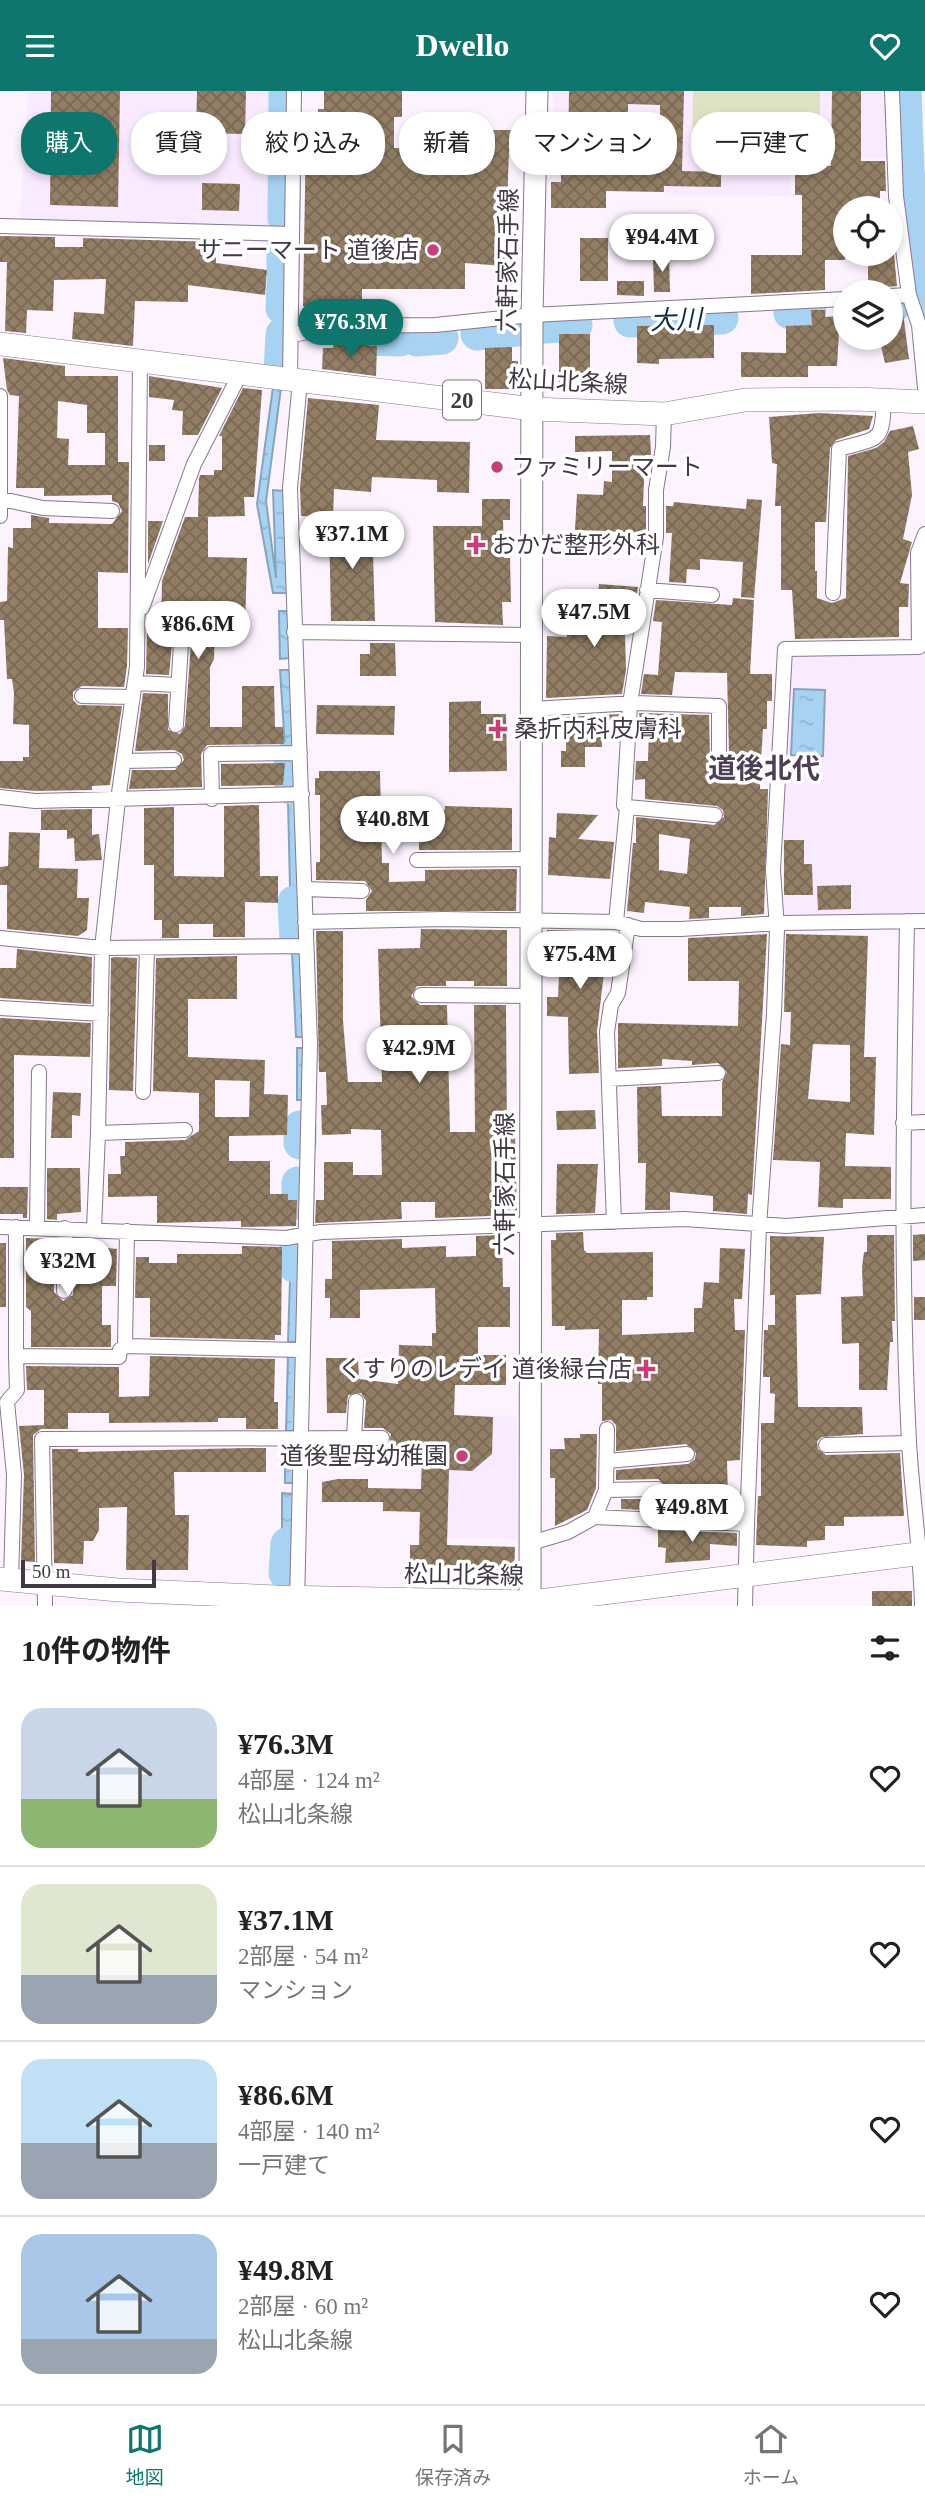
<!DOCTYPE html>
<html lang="ja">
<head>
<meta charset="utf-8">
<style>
	:root { --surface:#fff; --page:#f2f2f2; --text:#222; --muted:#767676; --line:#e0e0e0; --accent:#0f766e }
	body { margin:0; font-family:"Times New Roman","Noto Sans JP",serif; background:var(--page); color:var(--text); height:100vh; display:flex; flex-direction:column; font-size:26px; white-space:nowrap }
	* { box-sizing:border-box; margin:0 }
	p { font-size:23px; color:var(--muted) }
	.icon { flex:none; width:38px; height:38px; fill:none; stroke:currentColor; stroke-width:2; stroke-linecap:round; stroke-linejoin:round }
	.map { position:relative; height:1515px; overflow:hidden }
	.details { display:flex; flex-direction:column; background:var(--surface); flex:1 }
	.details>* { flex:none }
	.top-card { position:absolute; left:21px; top:21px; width:884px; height:63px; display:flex; gap:14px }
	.controls { position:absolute; left:833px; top:105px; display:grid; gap:14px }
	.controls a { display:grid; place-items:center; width:70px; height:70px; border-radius:50%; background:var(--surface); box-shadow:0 4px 10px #0003; font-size:35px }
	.scale { position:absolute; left:21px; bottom:18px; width:135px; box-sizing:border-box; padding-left:7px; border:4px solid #413944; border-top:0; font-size:19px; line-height:24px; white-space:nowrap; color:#413944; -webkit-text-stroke:5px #fff; paint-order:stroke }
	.price { position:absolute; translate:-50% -60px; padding:0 16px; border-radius:24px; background:#fff; color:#222; font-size:23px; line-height:46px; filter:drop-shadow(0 2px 4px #0008) }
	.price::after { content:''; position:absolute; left:50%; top:42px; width:21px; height:16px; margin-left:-10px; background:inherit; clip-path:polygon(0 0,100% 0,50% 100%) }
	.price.selected { background:var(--accent); color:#fff }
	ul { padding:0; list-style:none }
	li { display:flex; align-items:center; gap:21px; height:175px; padding:0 21px }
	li+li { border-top:2px solid var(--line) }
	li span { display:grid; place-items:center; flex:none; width:196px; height:140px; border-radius:21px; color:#555 }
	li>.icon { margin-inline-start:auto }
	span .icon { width:84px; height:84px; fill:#fffc; stroke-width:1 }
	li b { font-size:30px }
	h2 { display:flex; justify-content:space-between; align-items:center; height:84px; padding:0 21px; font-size:30px }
	.pill { padding:0 24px; border-radius:28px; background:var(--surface); box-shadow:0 4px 10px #0003; font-size:24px; line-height:63px }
	.pill.selected { background:var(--accent); color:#fff }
	header { display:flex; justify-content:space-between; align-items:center; height:91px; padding:0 21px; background:var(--accent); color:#fff; font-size:32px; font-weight:700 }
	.tab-bar { display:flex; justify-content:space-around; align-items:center; height:98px; border-top:2px solid var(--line); background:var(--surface); font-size:19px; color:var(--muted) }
	.tab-bar a { display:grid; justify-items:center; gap:4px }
	.tab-bar .selected { color:var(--accent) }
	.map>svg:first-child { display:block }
</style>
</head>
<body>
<header><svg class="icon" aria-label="menu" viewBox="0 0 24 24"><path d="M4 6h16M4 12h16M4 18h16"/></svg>Dwello<svg class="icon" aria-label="heart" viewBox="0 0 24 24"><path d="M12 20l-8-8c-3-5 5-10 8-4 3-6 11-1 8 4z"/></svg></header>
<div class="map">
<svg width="925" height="1515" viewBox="0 0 925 1515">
	<defs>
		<pattern id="water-ripples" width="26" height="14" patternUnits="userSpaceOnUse" patternTransform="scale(1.75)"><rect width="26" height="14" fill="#a7d2f1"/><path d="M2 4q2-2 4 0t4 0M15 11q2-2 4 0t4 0" fill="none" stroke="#91b5d0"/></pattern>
		<pattern id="building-cross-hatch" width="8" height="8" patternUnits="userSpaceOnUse" patternTransform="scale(1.75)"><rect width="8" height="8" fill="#927e65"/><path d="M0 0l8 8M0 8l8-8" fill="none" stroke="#796855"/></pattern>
	</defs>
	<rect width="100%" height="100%" fill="#fcf3ff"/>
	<path fill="#f9eaff" d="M28 0H279L276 139 20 129Z
		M553 0H885L887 67 790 65 791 105 665 104 666 63 552 61Z
		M925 516V825L787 828 783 824V726L789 568 793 560H923Z
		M457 1324 516 1325 518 1448 418 1446 420 1348Z"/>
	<path fill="#dfe1c5" d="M693 0H820V66L692 64Z"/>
	<path fill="url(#water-ripples)" stroke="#88a4bd" stroke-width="2" d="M273 296 281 297 266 410 276 487 273 399 284 400 287 502H273L257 413Z
		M279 520H289L290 567 280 568Z
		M280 579H290L293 657H285Z
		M794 598 825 599 823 665 791 664Z
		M288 710H296L298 795 290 796Z
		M292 860H300L303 946H296Z
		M297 957H304V1009H297Z
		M290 1189H299L297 1251H288Z
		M288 1264H297L295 1340H286Z
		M285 1350H295L294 1392H285Z
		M282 1402 294 1403 293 1440H282Z"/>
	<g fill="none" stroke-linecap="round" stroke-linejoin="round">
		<path stroke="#a7d2f1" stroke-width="33" d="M905 0 908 80 925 222
			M284 127 285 0
			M283 181V158
			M891 213H896
			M282 217 283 192
			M790 222 810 220
			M630 230 722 227
			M545 236 576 234
			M477 243 517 239
			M367 248 400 249
			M417 249 442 247
			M280 281 282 243
			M290 667 291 697
			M294 811 296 848
			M300 1052V1036
			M298 1112V1092
			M294 1175 296 1155
			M285 1482 287 1453"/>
	</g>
	<path fill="url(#building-cross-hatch)" fill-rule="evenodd" d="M51 0H120L118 116 50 114Z
		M197 0H246L245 43 196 42Z
		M324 0H402V26H394V57L482 58V39H514V60H509L506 143H516V176L465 172V198H362V215H331V226H310V215H303L306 43 317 44 318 18H324Z
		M569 0H684L682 80 721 81V96L664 95V101L606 100V117H551V91H561V67H568ZM628 13 660 14V67L628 66Z
		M832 0H861V70H885L886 100H880V117H845V169H825V199L751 203V164H802V104H795V75H831Z
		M202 92 240 93 239 120 202 119Z
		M0 145 55 146V156H83V147L216 151V172L267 179 265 204 188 194V211L135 210 133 255 72 248 74 221 104 223 106 188 54 189 53 220 27 219 26 242 5 240 7 171H0Z
		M580 147H608V190H580Z
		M868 163H894L897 195 868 198Z
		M669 165 670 201H654L653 166Z
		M617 190H644V205L617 204Z
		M811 219H825V226L840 225 837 275H808V286H741V261L786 262V235L812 234Z
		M903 222 909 268 885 272 879 247H891V223Z
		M714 234V267L659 268V273L637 272V235Z
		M559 243H590V298H559Z
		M334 252 377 255 376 285 322 278 323 257H333Z
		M512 256V270H518V298H485V257Z
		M3 267 65 275V285H118V371H129L128 482 98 481V537H128L127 575 124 596 82 595 73 601V609L78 614 122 615 110 694 92 695V699L35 700 0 697V670H23V666H29V634L13 633 14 602 12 588H7L4 529H0V511L7 510 8 456 13 457V437H31V424L49 427V432L112 433 122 420 118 412 112 410V404L44 405V397H16L19 305 10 304 7 299ZM58 310 87 314V342H105V374H68L69 348 57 347Z
		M149 285 222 297 198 344H182L183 320 172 319 174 309 149 306Z
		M243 297 262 299 254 406H244L245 425 198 426 199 388 200 384H214V379H222V345H219Z
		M308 307 379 314 376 349 470 351 469 402 437 401V389L372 386 371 401 334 398 333 426 301 425 300 397Z
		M819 322 873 325 869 338 836 349 830 357 826 431H815V480H817V507L832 512 846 507 848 365 876 357 884 351 890 340 913 335 919 358 908 361 912 404 903 448 912 451 900 492 909 493 908 516H899V546L795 548 792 499H781V415H775L777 373 772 372 769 326Z
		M650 344 651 364H645L643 415H646V442L575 439 577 403 603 404 604 390 612 391V360L575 361V345Z
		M149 354H165V370H149Z
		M482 408H510V429H503L504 467H510L511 511H502L503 534 435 531 433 435H482Z
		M747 408 762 409 754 507 741 506 743 471 700 468V479L687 478 686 492 669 491 672 442H666V415H673L674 411 746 418Z
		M185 426H208V466L247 467 245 536H215L214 568 210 576V636H242V595H274L275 636H283L284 653 207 654 201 663 202 696 129 698 132 679H175L184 669 182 663 174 659 135 660 143 602 168 603V639L180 643 185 635 192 538 188 529 182 527 174 532 169 584 146 583 147 537 161 536 162 490Z
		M148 430H163L148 473Z
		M372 430 375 530H331L329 431Z
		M599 493 638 496 631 543H625L626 579 622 603 546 607 547 545 567 546V537H594Z
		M733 507 754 509 750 583H772V610H767V638H763L761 668 760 698H768L764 823 741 825V816H709V827L689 828 690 816 645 811 644 822 627 820 633 752H636V726L714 734 724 726 723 719 717 715 645 708V688L635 689 636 670H648L649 638 642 637 639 622 709 624 710 667 720 673 729 663 727 582 675 581 672 604 641 603 644 583 658 584 662 531 653 530 656 509 732 514ZM659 743 690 748 687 783 659 779Z
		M370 552H395L396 585H360V563H370Z
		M481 610V623H506L507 680 449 681V611Z
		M317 614 395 615 394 644 316 643Z
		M620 623 619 629H602V656H585V676H561V660H566V626Z
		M285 672 283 694 221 695V673Z
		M319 680H380L382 772H389V791L425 790V779L517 778 516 820H366V809L372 800 365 790 316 789V771H320V704H315V687H319Z
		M259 714 260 785H278V812L245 811V846H213V833H179V847H162V829H154V774H144V717L174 716V785L224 786V715Z
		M445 715 512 717V759H419V719H445Z
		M92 718V744L99 743 102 769 75 770 74 747 67 748V739H41V719Z
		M557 722 598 724 578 748 614 751 610 788 548 784 549 746 556 747Z
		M9 741 40 742 39 777 78 778 77 807H89L87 839 78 845 7 838V794H0V776L8 775Z
		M784 749H804V773H812L813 804H784Z
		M851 794V818L818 819 817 795Z
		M421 838 507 839V895H474V890H446V895H417L411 905 420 914H447L450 1041H475L474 914H506L507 1044H515L517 1124 435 1127V1111H401L402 1128 315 1132 316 1109H324V1071H353V1084H382L381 1039 351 1038V1043L322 1044 321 1014H327L326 981H319L316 840H343V929L348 991H382L378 858 420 857Z
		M547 839 612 841 609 882H604L597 940 599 982 569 983 568 926 547 925V906H558L560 864H547Z
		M767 843 752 1104 748 1103 747 1123 713 1120V1105L670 1101V1119H645L646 1072H638L637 996 661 995 662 1025H722V991L727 981 718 972 692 974V970L662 968V975L618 977V932L738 935 739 890H688V847Z
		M786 843 868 845 864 966H876L874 1044 846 1042 845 1075 891 1076V1108H843V1117L818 1116 820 1071 773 1069 781 953 790 954 791 921H784ZM813 953 850 954V1011L808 1008Z
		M17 858 92 866 91 913 0 907V877H16Z
		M237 865V908H188V966L265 969 264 1003 288 1004 287 1044 229 1045V1070H270V1103H288V1109H297L296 1135 241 1136V1130L157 1132V1105L108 1106V1083H121L120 1065H125V1051L185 1049 199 1040V1002L153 1000 156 867ZM215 989 250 990 249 1026H215Z
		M115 866 137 867 133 1000 109 999 111 867Z
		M0 927 91 932 90 966 14 964V1067H0Z
		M53 1001 81 1002 80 1025 72 1024V1047H51Z
		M595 1019 596 1038 557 1039 556 1020Z
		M557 1073H598L595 1122 556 1123Z
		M47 1077H80L81 1121 57 1123V1129L47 1128Z
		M0 1096H28L27 1127H23V1123H0Z
		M583 1141 584 1159 587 1162 653 1161V1206H647V1209H622V1244L694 1241V1217H702L704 1191 719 1192 720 1157 745 1158 742 1208H734L735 1239H745L740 1369 727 1370 728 1404H739L738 1423 621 1418V1408H659L666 1403 668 1397 658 1388 616 1389V1379L688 1373 695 1368 696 1362 686 1353 616 1360V1334L611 1329 602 1330V1293H598L599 1238 565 1239V1235H552L551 1149H556V1142Z
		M925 1143V1169L913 1170V1144Z
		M502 1144 503 1196H510V1236H478V1264H506V1294H455L454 1324 493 1326 492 1363 472 1380 449 1379 447 1454 515 1456 514 1482 451 1481V1476L410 1475V1454H419L420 1421 383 1420V1411H322V1391L338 1388H368V1397L421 1398 422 1364 387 1362 391 1343 383 1337H364L366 1310 361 1302 348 1304 346 1322H327L326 1267H358L359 1288 398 1293 399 1254 432 1255V1242H436L435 1197 360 1199V1227H330V1207H325V1188H332V1150L402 1148V1157L446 1155V1166L476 1165V1145Z
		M867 1144H894L895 1230H892L893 1251H890L887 1299H859V1252L842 1253 841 1206 863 1205 862 1176 864 1161H867Z
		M770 1145 824 1146 821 1203 796 1204 798 1316H862L863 1343 822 1346 817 1350 818 1358 826 1364 900 1362 904 1425 844 1426V1435H825V1449L807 1450V1456L756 1454 758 1405H761V1332H774L775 1303 770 1302V1286H763L764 1239H768V1234H775V1204H770Z
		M26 1147 55 1148 54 1201 63 1210 73 1204 74 1175 87 1176 88 1155 117 1158 116 1195H102V1234H111V1256H31V1220L26 1216Z
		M0 1152H6V1216H0Z
		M242 1155 282 1156 281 1244H275V1249L150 1246V1207H135L136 1166H149V1172H177V1163H242Z
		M914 1206H925V1229H914Z
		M150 1265 275 1268 274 1311H278V1338H246V1327H218V1331L109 1332V1322H68V1338H41L33 1344 35 1471 21 1470 24 1384 19 1335 44 1334V1299H27L26 1275 119 1276V1306L149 1305Z
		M580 1343H597L596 1397 587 1419 555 1435V1387H550V1358H565L564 1347H580Z
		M246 1357H266V1381H174L175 1424H189L188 1479H126L127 1416 99 1417V1439L93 1450H84L83 1473 54 1472 52 1358H78V1361Z
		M658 1439 737 1442V1455L710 1453V1469L665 1472 666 1457 658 1456Z
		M872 1500H912V1515H872Z"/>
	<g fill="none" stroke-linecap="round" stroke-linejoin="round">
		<defs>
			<path id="minor" d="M892 0 896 105 909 204 919 234 925 297
				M0 135 292 143
				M891 205 909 204
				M292 244 339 235 435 234 532 224 845 208
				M140 271 137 576 118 709 102 857 98 1042 185 1039
				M290 289 294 0
				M0 305V425
				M2 408 43 417 112 420
				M647 499 712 504
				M833 502 839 358C880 346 882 353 884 309
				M142 517 194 373 240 283
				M294 541 532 544
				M135 592 178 594
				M82 605 133 606
				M532 618 635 612 719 615V663
				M176 634 182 537
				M124 670 174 669
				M0 706 35 710 302 703
				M212 708 211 663 300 662
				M627 716 715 724
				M417 769 532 768
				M305 798 362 800
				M907 830C904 1004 900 1177 909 1351 912 1406 921 1460 922 1515
				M305 831 445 828 616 831 641 838H681L781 832 925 830
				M616 831 627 716 624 714 630 613 656 446V399L663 356 664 323
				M0 847 102 857 306 855
				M421 904 532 905
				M0 917 101 923
				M609 988 718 982
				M143 1001 147 857
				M903 1032 925 1031
				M614 1131 607 941 611 914 618 902 628 834
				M0 1136 286 1147 321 1141 684 1128 786 1135 925 1124
				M16 1136V1265
				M37 1137 39 981
				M94 1138 98 1042
				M127 1140 125 1255 303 1259
				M64 1200 65 1137
				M354 1347 356 1310
				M826 1354 909 1352
				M607 1370 687 1363
				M606 1399 658 1398
				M595 1426 606 1399 607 1338
				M747 1433 759 1135 774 922 777 838 773 779 785 558 919 556 918 462 925 443
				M531 1452 568 1441 595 1426 747 1433 745 1515
				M11 1489 14 1384 7 1311 17 1299 16 1265 119 1266 120 1259 125 1255
				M297 1513 310 954 290 397 300 290
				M45 1515 42 1348 382 1347"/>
			<path id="secondary" d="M530 1515 532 224 537 0"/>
			<path id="primary" d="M0 253 533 318 664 323 745 309 856 308 925 311
				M0 1488 118 1499 277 1506 531 1511 925 1462"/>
		</defs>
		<use href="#minor" stroke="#897690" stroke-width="16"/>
		<use href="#secondary" stroke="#897690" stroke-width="23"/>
		<use href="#primary" stroke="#897690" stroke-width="24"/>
		<use href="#minor" stroke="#fff" stroke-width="14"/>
		<use href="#secondary" stroke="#fff" stroke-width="21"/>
		<use href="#primary" stroke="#fff" stroke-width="23"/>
	</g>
	<g fill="#c83e76" stroke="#fff" stroke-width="2.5">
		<circle cx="433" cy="159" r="7"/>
		<circle cx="497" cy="376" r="7"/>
		<path d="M472.5 443.5h7v7h7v7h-7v7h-7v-7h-7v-7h7z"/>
		<path d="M494.5 627.5h7v7h7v7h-7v7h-7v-7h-7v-7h7z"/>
		<path d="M642.5 1267.5h7v7h7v7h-7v7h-7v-7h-7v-7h7z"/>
		<circle cx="462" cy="1365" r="7"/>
	</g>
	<g text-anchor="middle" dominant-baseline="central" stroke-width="7" stroke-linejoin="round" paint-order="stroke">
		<rect fill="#fff" stroke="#7a747c" stroke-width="2" x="443" y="289.5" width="38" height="39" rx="5"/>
		<g font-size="23" font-weight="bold" fill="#413944">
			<text x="462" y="309">20</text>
		</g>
		<g font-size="24" fill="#413944" stroke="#fff" text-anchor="end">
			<text x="419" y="159">サニーマート 道後店</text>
			<text x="511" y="376" text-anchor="start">ファミリーマート</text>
			<text x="492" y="454" text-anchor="start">おかだ整形外科</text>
			<text x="514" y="638" text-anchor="start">桑折内科皮膚科</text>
			<text x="632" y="1278">くすりのレデイ 道後緑台店</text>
			<text x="448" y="1365">道後聖母幼稚園</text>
		</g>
		<g font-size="24" fill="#413944" stroke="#fff">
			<text transform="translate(508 169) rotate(-89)">六軒家石手線</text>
			<text transform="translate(568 291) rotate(3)">松山北条線</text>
			<text transform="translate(505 1093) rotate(-90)">六軒家石手線</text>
			<text transform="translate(464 1484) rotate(1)">松山北条線</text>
		</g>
		<g font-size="26" font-style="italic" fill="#0c2e44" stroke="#fff">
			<text transform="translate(676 229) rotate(-2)">大川</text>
		</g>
		<g font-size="28" font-weight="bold" fill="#4f3f56" stroke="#fff">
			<text x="764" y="677">道後北代</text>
		</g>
	</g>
</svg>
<div class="controls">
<a><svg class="icon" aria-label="locate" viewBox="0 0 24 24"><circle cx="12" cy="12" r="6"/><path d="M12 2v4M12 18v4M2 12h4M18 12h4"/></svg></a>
<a><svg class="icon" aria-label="layers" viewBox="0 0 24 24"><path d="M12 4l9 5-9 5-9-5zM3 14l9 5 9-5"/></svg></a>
</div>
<div class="scale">50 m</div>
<b class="price" style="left:662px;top:183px">¥94.4M</b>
<b class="price selected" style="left:351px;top:268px">¥76.3M</b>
<b class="price" style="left:352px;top:480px">¥37.1M</b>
<b class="price" style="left:594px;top:558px">¥47.5M</b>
<b class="price" style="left:198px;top:570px">¥86.6M</b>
<b class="price" style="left:393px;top:765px">¥40.8M</b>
<b class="price" style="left:580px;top:900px">¥75.4M</b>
<b class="price" style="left:419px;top:994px">¥42.9M</b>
<b class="price" style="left:68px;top:1207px">¥32M</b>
<b class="price" style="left:692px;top:1453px">¥49.8M</b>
<div class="top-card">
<a class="pill selected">購入</a>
<a class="pill">賃貸</a>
<a class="pill">絞り込み</a>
<a class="pill">新着</a>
<a class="pill">マンション</a>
<a class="pill">一戸建て</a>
</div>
</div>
<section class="details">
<h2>10件の物件<svg class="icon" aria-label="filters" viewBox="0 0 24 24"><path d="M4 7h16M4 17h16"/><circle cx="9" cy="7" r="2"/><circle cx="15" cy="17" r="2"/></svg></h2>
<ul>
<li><span style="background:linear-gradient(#c9d6e8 65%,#8fb573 0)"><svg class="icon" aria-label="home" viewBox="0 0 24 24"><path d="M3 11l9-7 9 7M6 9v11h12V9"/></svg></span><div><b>¥76.3M</b><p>4部屋 · 124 m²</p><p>松山北条線</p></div><svg class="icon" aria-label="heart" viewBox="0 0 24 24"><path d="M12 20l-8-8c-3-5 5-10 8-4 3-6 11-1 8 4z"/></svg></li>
<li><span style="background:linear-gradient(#dfe7d0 65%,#9aa5b1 0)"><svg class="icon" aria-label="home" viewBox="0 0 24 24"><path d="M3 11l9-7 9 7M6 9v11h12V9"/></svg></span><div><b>¥37.1M</b><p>2部屋 · 54 m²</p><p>マンション</p></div><svg class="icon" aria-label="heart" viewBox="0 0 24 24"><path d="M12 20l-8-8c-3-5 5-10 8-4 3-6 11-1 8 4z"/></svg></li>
<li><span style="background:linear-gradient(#bfe0f5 60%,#9aa5b1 0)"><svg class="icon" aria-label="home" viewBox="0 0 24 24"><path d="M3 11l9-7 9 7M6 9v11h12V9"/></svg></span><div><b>¥86.6M</b><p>4部屋 · 140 m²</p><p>一戸建て</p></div><svg class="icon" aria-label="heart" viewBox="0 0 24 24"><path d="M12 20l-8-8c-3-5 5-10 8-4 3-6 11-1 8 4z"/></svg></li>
<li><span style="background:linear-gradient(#a9c7e8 75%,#9aa5b1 0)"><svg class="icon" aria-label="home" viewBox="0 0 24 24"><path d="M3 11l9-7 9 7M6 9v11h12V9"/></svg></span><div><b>¥49.8M</b><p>2部屋 · 60 m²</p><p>松山北条線</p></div><svg class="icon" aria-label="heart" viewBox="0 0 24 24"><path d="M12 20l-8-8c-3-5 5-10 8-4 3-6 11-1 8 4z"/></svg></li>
</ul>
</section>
<nav class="tab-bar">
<a class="selected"><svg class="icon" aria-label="map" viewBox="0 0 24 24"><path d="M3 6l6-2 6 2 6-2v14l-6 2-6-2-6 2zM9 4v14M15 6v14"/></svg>地図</a>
<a><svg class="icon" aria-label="saved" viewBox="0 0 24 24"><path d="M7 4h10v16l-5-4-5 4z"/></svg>保存済み</a>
<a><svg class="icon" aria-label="home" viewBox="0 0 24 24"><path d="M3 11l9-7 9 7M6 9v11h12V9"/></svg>ホーム</a>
</nav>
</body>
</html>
